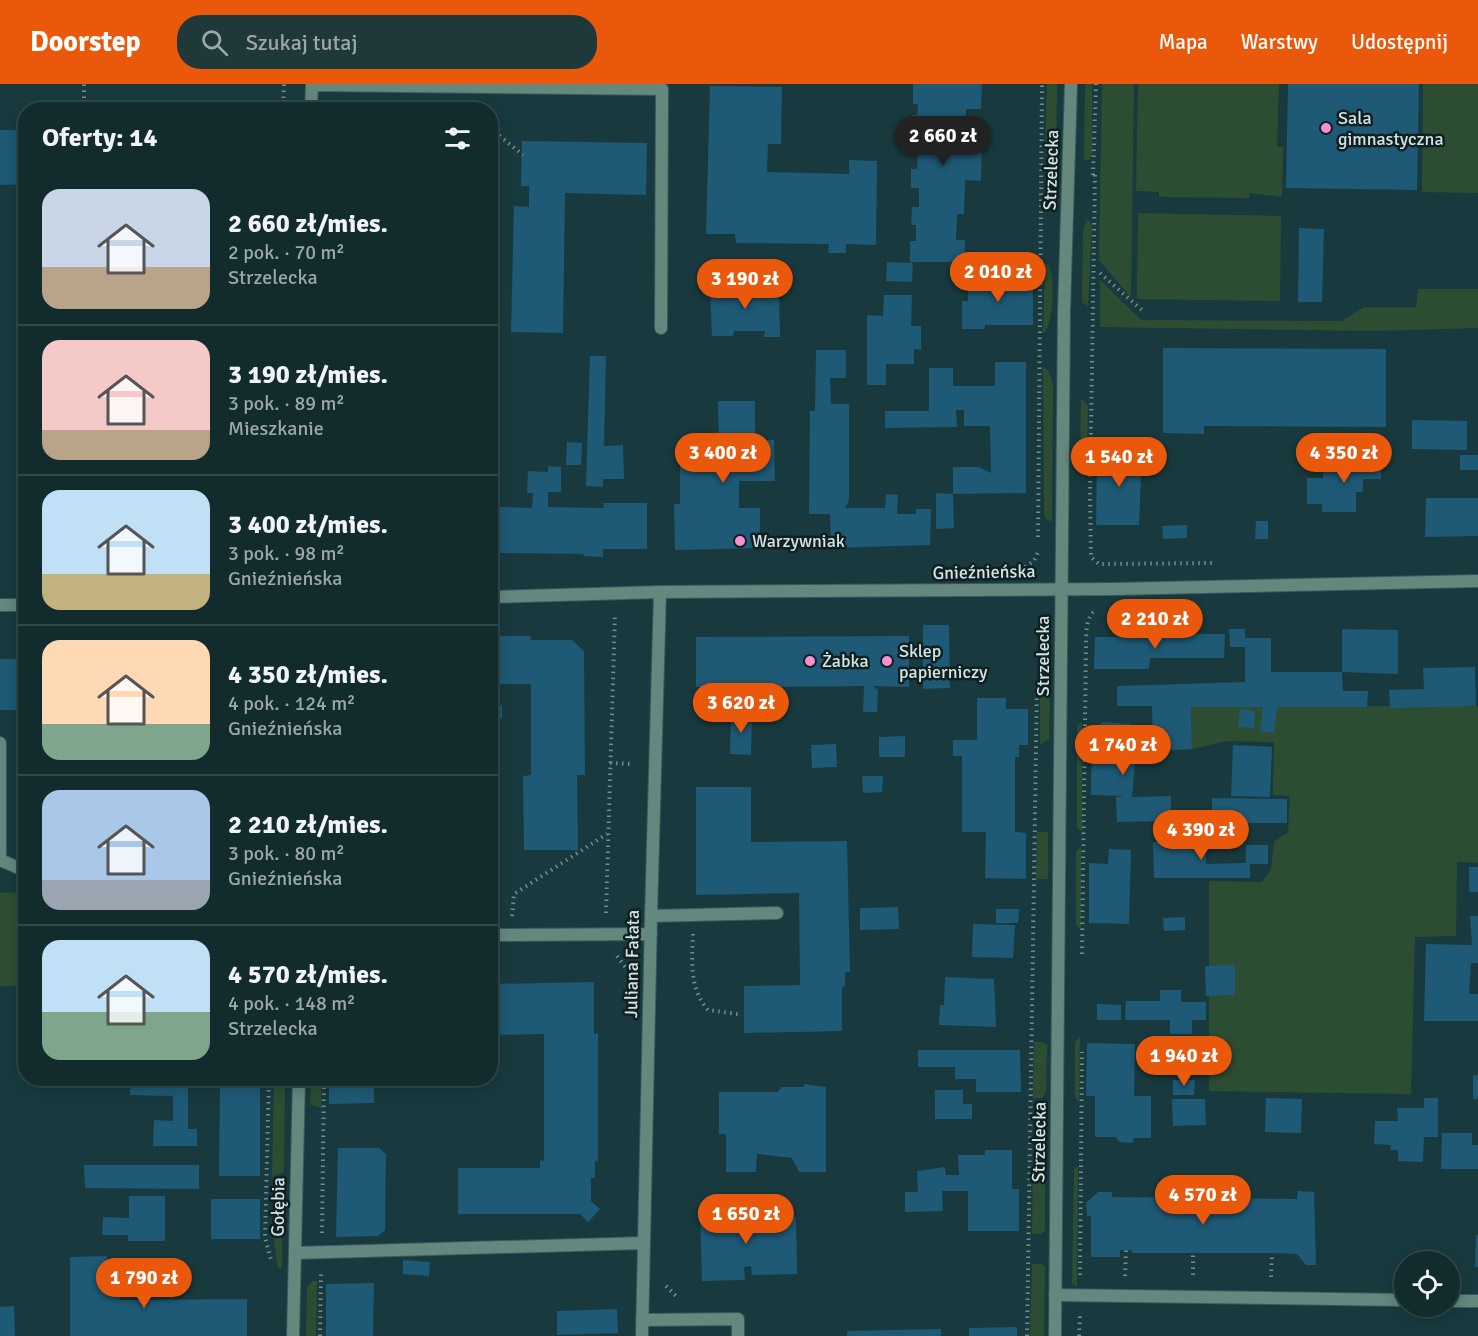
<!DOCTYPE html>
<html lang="pl">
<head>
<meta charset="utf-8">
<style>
	:root { --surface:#122c2e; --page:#1f383a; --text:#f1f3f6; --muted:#9ca7aa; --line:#31484a; --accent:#ea580c }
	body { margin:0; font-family:Signika,sans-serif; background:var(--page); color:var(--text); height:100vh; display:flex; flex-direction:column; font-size:22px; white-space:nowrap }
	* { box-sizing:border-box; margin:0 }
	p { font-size:20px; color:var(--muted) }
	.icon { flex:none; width:33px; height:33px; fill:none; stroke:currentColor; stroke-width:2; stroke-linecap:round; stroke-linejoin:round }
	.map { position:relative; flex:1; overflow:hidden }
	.panel { position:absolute; left:18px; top:18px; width:480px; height:984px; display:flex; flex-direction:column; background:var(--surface); border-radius:24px; box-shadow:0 3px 15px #0003,0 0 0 2px var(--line) }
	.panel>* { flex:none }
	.tools { position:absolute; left:1394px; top:1167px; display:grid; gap:12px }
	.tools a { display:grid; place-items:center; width:66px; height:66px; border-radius:50%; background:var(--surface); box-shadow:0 3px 15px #0003,0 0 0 2px var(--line); font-size:30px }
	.price { position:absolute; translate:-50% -51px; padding:0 14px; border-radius:21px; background:var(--accent); color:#fff; font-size:20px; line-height:39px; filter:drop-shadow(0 2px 3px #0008) }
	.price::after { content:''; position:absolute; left:50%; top:36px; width:18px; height:14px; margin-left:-9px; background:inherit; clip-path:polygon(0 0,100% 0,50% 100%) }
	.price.on { background:#222; color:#fff }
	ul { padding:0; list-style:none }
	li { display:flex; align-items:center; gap:18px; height:150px; padding:0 24px }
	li+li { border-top:2px solid var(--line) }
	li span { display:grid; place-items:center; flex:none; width:168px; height:120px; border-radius:18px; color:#555 }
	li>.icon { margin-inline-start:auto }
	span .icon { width:72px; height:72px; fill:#fffc; stroke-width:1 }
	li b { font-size:26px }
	h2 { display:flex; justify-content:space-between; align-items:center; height:72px; padding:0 24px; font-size:26px }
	header { display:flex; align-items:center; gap:36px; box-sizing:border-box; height:84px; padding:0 30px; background:var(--accent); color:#fff }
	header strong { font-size:28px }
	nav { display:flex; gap:33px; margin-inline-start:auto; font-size:21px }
	.search { width:420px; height:54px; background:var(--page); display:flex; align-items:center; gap:15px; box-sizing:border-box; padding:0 21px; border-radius:24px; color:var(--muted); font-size:22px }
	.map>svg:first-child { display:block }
</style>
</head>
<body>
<header>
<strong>Doorstep</strong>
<div class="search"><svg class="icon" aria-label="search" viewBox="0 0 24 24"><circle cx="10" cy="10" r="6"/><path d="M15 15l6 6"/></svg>Szukaj tutaj</div>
<nav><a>Mapa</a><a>Warstwy</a><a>Udostępnij</a></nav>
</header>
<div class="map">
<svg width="1478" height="1252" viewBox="0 0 1478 1252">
	<rect width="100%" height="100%" fill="#183a3e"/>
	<path fill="#2d4d33" d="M1047 0H1057L1056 76 1050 77 1045 70Z
		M1085 0H1092V72L1089 76H1084Z
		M1102 0H1134L1131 214 1099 176Z
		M1138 0H1279L1277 63H1283L1282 113 1250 109 1249 114 1159 113V108L1136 107Z
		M1423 0H1478V109L1422 108Z
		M1138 129 1281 132 1280 217 1137 215Z
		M1087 135 1092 141 1088 222 1082 218 1083 147Z
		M1045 180 1049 181C1055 194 1054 240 1043 250Z
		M1100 196 1141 236 1342 237 1364 223H1416L1418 205H1478V244L1376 247 1100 243Z
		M1043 283 1049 288 1053 300 1052 438 1046 435 1044 430Z
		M1081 314 1088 322 1087 367 1080 380Z
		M1040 597 1050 601 1049 655 1040 661Z
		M1343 622H1478V779L1457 778 1456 852 1415 853 1411 1010 1209 1007V797L1262 798 1271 786 1274 758 1288 748 1290 712 1273 711 1274 658 1227 657 1192 665 1191 623Z
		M1082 638V748L1077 744V642Z
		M1037 748H1048V795H1036Z
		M1081 763V846L1076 841V767Z
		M25 808V902H0V809Z
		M1080 953 1079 1018 1075 1013V958Z
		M1034 958H1043L1047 961 1046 1008 1042 1014H1033Z
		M274 995H285L284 1088 272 1093Z
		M311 995H321V1024L310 1020Z
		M1033 1059 1045 1063V1146L1041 1150H1032Z
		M1078 1082 1077 1203 1072 1200 1074 1085Z
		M273 1117H278L282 1122V1184L278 1185 273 1150Z
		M1032 1180H1041L1045 1183 1044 1252H1030Z
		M313 1197H317L316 1252H306L307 1203Z"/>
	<path fill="#1e5975" d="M913 0H982L981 25H966V40L982 41 981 97 965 96 964 130H957L956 156H965L964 178H910V157H916V141H911L912 123H919V104H911V85H917L918 68H912V31H917L918 20H913Z
		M1288 0H1419L1417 106 1286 104Z
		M710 2 782 3 781 60H768L767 88 849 90V76L877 77 876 161 846 160V169H828L829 160 736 159 735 150H706Z
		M0 46H26V100L0 101Z
		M522 57 647 59 646 111 565 109 563 249 511 248 514 122 529 123V102H521Z
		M1299 144 1324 145 1322 218H1298Z
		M887 178 913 179 912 198 886 197Z
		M968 195H1033V241H985V245H962V217H968Z
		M779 201 780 253H764L765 247H734L733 252H712L710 202Z
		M884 211H912L911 242H921V266L914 265V280H886V301H867V231L883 232Z
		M1163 264 1386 265V343L1204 342V350L1163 349Z
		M816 266H846V294H830L831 320H849V416L845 424H885L886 410 898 411 897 430H916V425H931L930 461 831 464 830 430H809L810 327H815Z
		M590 272H606L604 362 623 361 624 395H603V403L586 402Z
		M995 278H1026V409L953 410V383H979L991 389 990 342H964V326H956L957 343 885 344V327H929V284H953V302H995Z
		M718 317H755V356H774L775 397H739V424H760V464L675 466 674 420H680V364L719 363Z
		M1412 336 1467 337V366L1412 365Z
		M567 358 582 359 581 381H566Z
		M1097 368H1142L1139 441H1096Z
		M1352 368 1381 369V395H1363V408H1356V428H1322V420H1307V394H1323V385L1352 386Z
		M1460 371H1478V386H1460Z
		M548 382 561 383V408H548V423L604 424 603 419H647V465H603V473L583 472 584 470 498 469 500 423 532 424 533 409H527L528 387 548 388Z
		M936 409 953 410 954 444 936 445Z
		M1426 414H1478V452L1425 453Z
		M1256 437H1268V455H1255Z
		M1187 441V454L1163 455 1162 442Z
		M923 541H949L950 604 923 605Z
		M1229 545H1245V554H1271V588H1342L1343 607H1368L1367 623H1277L1274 649 1260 648 1263 623H1191L1192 665 1153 667 1152 622H1117V602L1245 598V563H1230Z
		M1342 545 1398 546V590L1342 588Z
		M1165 550H1225L1224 574H1150L1149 585H1094L1095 553H1165Z
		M490 552H531V556H572L584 567 585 691H577L578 766H524L523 692 531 691V600H490Z
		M909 552V603L873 602 878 606 877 628H863L864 602 777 603 776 628H755L756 600 696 603V553Z
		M0 575H26V757L22 626H0Z
		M1475 583 1476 622 1390 624 1389 606 1424 605 1423 584Z
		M977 614H1006V625H1028V661H1019V673H1015V748L1026 749V795L985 794 986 748H962V672H953V656H977Z
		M502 621V634H490V622Z
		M1240 625 1255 627 1254 644 1238 643Z
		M731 630H752L751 671 730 670Z
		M1103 638 1130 640 1132 644V668H1136L1132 713 1171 712V737L1117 738 1116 713 1124 712 1091 711 1092 653H1096L1099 641Z
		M905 652V673H879V653Z
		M836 660 837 683 812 684 811 661Z
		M1233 661 1272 663 1270 713 1231 712Z
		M490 663H499L500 684 490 685Z
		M862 692H883L882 708 863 709Z
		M696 703H751V758L847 757 850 888H845V902L842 903V947L744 949V902L800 901 799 809 696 811Z
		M1212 714 1287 715V739H1212Z
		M1206 757V780L1246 779V761H1268V780H1250V794H1154L1153 758Z
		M1109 765 1131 766 1129 840 1089 839V779L1108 780Z
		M1469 783H1478V808H1469Z
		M898 823 899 845 860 846V824Z
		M996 825H1019L1018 839H996Z
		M1470 832H1478V879H1471L1469 910H1478V937H1424L1426 860 1472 861Z
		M1185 833V846L1164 847 1163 834Z
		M973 840 1015 841 1013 874 972 873Z
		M1235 881V911L1206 912 1205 882Z
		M945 893 994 895 996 943 939 941 940 921H944Z
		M594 898V950L598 949V1078L595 1076V1094H591V1117L600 1125 588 1138 580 1130H458V1084H540V1076L544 1077V950L490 951V900Z
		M1160 906H1181V918H1206V936H1192V950H1170V936H1125L1126 917H1160Z
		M1097 920 1121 921V936H1097Z
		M1087 959 1135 960 1134 1012H1151V1054H1134L1132 1059 1119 1058 1116 1053H1095V1012H1086Z
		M918 966H1020L1021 1008H976V995H955V983H918Z
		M1473 991H1478V1015H1473Z
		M117 994H188V1045H197V1062H153L154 1036 173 1037V1012L130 1011V997H117Z
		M329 994H374V1019L329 1020Z
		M1173 996H1195L1194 1011H1173Z
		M220 997H260V1092H219Z
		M804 1000 826 1003V1088H799L792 1074 757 1070 756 1088H726V1050H719V1008H778L781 1003H804Z
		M935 1006H963V1020H972V1035H935Z
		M1266 1014 1302 1015 1301 1049 1265 1048Z
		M1424 1014H1438V1053H1424L1423 1078 1398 1077V1066H1390L1391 1061 1374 1060 1375 1037H1398L1397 1024H1424Z
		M1172 1015H1205L1206 1041 1173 1042Z
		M1442 1049H1472V1061H1478V1085H1441Z
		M338 1064H379L386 1070 385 1146 378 1152 336 1153Z
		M985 1066H1012V1105H1019V1147H968V1107H942L943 1127 905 1128V1108H918L917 1087 945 1083 946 1091H959L958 1071H985Z
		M84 1081H199V1105L85 1104Z
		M1298 1107 1314 1108 1316 1181H1306L1297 1170 1272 1169H1132V1166H1120V1173H1091V1132H1087L1086 1119 1098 1108H1112V1113L1297 1115Z
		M129 1112H165V1157H128V1151H102L103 1133 129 1134Z
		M211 1115H260V1155H211Z
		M751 1124V1134L796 1133 797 1190 752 1191 751 1182 744 1183 745 1196 702 1197 700 1125Z
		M1476 1151H1478V1183H1475Z
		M107 1172V1199H120V1216L247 1215V1252H70V1173Z
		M403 1176 430 1178 429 1192 403 1190Z
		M374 1199 373 1252H326V1200Z
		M14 1222 15 1252H0V1223Z
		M617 1225 618 1249 557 1251V1227Z
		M1017 1243V1252H969V1244Z
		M941 1245V1252H847V1247Z"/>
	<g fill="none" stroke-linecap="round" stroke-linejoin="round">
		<defs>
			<path id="service" d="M0 659V776L26 787
				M490 851 651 850
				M295 1169 644 1159
				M1055 1211 1404 1216
				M1449 1217H1478
				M642 1252 651 832 777 829"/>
			<path id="minor" d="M312 1 662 5 661 244
				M311 26 312 0
				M490 513 660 508 1114 505 1478 497
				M0 521H26
				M651 832 660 508
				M642 1236 738 1235V1252
				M293 1252 299 994
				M1055 1252 1064 227 1071 0"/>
		</defs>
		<use href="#service" stroke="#39595c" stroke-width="14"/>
		<use href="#minor" stroke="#39595c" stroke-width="14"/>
		<path stroke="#728d90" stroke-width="4" stroke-dasharray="1.5 4.5" stroke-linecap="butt" d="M84 26V0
			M283 26 284 0
			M490 44 523 71
			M1093 91 1096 0
			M1095 91 1090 409 1091 473 1099 480 1213 479
			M1100 189 1144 228
			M1038 453 1042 0
			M1025 483 1034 477 1039 466
			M610 679 634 680
			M606 829 615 531
			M512 832 514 810 607 750
			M693 850C692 878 689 904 708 926L738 930
			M1082 870 1086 560C1086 549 1086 534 1095 526
			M617 872 627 885
			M269 994 265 1154 272 1179
			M322 1149 324 994
			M1080 1191 1082 968
			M1193 1191V1168
			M1125 1192 1126 1166
			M1271 1193 1272 1169
			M666 1202 677 1213
			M320 1252 321 1190
			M1027 1252 1037 598
			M1079 1252 1080 1232"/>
		<use href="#service" stroke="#64877e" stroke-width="12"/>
		<use href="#minor" stroke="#64877e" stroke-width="12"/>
	</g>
	<g fill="#f690cf" stroke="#101f20" stroke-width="2">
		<circle cx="1326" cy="44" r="6"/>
		<circle cx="740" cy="457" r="6"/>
		<circle cx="810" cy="577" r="6"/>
		<circle cx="887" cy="577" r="6"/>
	</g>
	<g text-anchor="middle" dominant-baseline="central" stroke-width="5" stroke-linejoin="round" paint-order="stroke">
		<g font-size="18" fill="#d2e4e6" stroke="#101f20" text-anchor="start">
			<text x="1338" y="34">Sala<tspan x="1338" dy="21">gimnastyczna</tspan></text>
			<text x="752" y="457">Warzywniak</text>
			<text x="899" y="567">Sklep<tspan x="899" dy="21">papierniczy</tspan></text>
			<text x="822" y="577">Żabka</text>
		</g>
		<g font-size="18" fill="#d2e4e6" stroke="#101f20">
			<text transform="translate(1051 86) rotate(-88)">Strzelecka</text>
			<text transform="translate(984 488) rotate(-1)">Gnieźnieńska</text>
			<text transform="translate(1043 572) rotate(-90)">Strzelecka</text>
			<text transform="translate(632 880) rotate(-89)">Juliana Fałata</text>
			<text transform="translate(1039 1058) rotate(-89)">Strzelecka</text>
			<text transform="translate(278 1123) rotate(-89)">Gołębia</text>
		</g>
	</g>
</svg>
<div class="tools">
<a><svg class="icon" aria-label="locate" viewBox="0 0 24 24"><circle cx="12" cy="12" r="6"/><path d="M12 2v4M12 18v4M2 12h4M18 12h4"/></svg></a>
</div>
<b class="price on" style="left:943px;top:83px">2 660 zł</b>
<b class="price" style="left:998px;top:219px">2 010 zł</b>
<b class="price" style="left:745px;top:226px">3 190 zł</b>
<b class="price" style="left:723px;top:400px">3 400 zł</b>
<b class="price" style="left:1344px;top:400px">4 350 zł</b>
<b class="price" style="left:1119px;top:404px">1 540 zł</b>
<b class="price" style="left:1155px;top:566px">2 210 zł</b>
<b class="price" style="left:741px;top:650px">3 620 zł</b>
<b class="price" style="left:1123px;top:692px">1 740 zł</b>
<b class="price" style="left:1201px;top:777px">4 390 zł</b>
<b class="price" style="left:1184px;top:1003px">1 940 zł</b>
<b class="price" style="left:1203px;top:1142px">4 570 zł</b>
<b class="price" style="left:746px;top:1161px">1 650 zł</b>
<b class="price" style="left:144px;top:1225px">1 790 zł</b>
<section class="panel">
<h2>Oferty: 14<svg class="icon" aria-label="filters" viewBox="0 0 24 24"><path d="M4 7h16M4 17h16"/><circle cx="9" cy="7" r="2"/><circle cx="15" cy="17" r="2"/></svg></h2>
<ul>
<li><span style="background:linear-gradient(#c9d6e8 65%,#b9a48a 0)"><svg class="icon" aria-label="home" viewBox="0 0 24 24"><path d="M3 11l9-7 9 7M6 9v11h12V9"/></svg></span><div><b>2 660 zł/mies.</b><p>2 pok. · 70 m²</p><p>Strzelecka</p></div></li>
<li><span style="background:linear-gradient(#f6c9c9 75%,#b9a48a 0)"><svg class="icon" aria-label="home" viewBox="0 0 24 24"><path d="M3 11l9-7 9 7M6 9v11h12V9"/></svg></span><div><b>3 190 zł/mies.</b><p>3 pok. · 89 m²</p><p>Mieszkanie</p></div></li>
<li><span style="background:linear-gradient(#bfe0f5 70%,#c2b280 0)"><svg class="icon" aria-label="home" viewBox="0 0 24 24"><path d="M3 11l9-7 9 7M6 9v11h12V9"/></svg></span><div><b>3 400 zł/mies.</b><p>3 pok. · 98 m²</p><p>Gnieźnieńska</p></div></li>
<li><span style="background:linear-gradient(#ffd9b3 70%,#7fa58c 0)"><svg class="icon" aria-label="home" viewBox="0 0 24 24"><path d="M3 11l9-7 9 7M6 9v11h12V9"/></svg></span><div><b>4 350 zł/mies.</b><p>4 pok. · 124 m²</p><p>Gnieźnieńska</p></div></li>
<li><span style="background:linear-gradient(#a9c7e8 75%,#9aa5b1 0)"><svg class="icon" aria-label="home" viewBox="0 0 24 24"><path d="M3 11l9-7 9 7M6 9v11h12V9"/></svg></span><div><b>2 210 zł/mies.</b><p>3 pok. · 80 m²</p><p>Gnieźnieńska</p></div></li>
<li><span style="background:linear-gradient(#bfe0f5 60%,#7fa58c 0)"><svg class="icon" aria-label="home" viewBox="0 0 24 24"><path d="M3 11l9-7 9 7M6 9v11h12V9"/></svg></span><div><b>4 570 zł/mies.</b><p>4 pok. · 148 m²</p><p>Strzelecka</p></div></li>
</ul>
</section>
</div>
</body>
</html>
